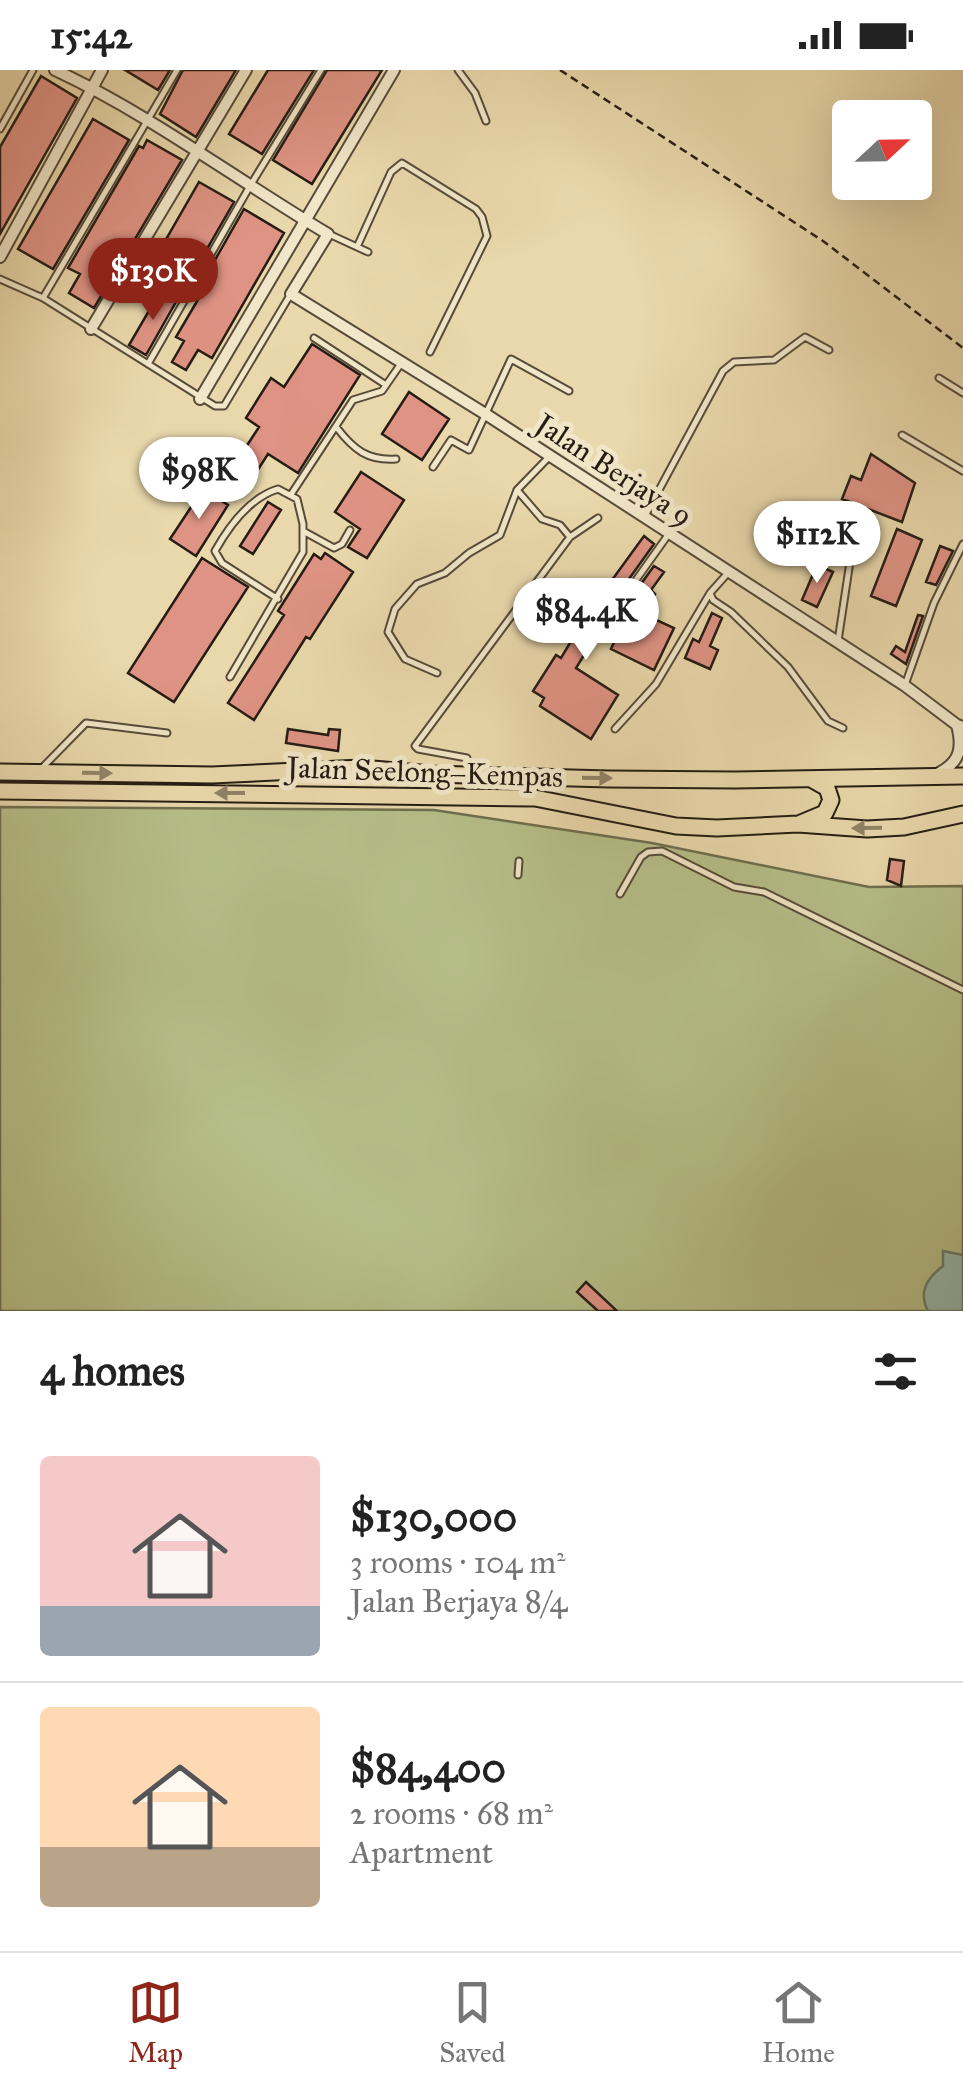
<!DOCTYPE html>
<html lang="en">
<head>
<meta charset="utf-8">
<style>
	:root { --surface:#fff; --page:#f2f2f2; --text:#222; --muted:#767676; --line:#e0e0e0; --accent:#8f2418 }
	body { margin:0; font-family:"IM FELL Great Primer",serif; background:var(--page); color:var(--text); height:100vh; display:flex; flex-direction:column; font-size:38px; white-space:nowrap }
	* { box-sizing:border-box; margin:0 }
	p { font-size:32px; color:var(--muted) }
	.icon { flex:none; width:55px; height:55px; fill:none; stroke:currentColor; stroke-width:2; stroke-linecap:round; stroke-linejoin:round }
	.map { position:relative; height:1241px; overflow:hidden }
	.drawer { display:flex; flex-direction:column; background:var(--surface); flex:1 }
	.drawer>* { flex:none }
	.needle { width:65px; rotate:68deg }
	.buttons { position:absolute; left:832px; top:30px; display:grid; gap:20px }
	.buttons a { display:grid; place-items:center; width:100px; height:100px; border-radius:10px; background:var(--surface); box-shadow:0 10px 40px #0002; font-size:50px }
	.price { position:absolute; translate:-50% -85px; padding:0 22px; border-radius:35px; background:#fff; color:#222; font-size:32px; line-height:65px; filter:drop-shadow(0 2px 5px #0008) }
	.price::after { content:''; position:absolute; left:50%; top:60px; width:30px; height:22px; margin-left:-15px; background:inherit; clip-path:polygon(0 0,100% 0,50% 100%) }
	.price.current { background:var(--accent); color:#fff }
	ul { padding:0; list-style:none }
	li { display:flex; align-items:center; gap:30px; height:250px; padding:0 40px }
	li+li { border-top:2px solid var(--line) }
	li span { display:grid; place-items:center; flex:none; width:280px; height:200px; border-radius:10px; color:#555 }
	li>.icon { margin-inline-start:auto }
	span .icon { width:120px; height:120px; fill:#fffc; stroke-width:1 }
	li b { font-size:42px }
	h2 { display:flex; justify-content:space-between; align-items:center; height:120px; padding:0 40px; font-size:42px }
	.status { display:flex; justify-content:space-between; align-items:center; height:70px; padding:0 50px; background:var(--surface); direction:ltr }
	.status svg { height:28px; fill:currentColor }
	.dock { display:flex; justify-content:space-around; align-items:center; height:140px; border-top:2px solid var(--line); background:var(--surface); font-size:28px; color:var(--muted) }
	.dock a { display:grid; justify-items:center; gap:5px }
	.dock .current { color:var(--accent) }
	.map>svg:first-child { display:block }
</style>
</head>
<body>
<div class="status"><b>15:42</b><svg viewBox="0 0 49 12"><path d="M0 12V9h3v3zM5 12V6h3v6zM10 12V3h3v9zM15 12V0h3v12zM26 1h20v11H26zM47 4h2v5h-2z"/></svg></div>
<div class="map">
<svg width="963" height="1241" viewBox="0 0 963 1241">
	<rect width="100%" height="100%" fill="#e9d8ab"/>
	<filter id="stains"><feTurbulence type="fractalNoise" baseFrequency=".002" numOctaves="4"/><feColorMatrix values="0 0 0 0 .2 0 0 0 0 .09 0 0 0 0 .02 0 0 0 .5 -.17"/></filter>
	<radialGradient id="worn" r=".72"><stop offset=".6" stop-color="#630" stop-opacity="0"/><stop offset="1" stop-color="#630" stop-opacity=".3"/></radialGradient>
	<path fill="#b6bf89" stroke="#6e6e4e" stroke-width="2.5" d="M0 737 434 740 652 773 869 817 963 816V1241H0Z"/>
	<path fill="#97b9ac" stroke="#697a6f" stroke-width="2.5" d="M943 1181 963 1185V1241H928C918 1222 927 1208 943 1196Z"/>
	<path fill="#df9384" stroke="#251c14" stroke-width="2.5" d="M125 0H170L158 20Z
		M183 0H236L196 67 160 44Z
		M268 0H314L262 84 229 64Z
		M327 0H382L312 114 273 90Z
		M41 6 77 28 0 164V77Z
		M93 49 129 70 53 199 18 179Z
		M147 70 182 90 94 238 69 223 80 204 68 198 139 76 143 78Z
		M199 112 234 132 188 212 153 192Z
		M244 139 284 163 212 288 198 280 186 300 172 292 184 271 176 267 203 221 199 218Z
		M161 220 177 230 146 285 129 275Z
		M312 274 360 305 298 403 268 384 248 415 217 395 231 372 244 380 259 357 246 348 271 308 284 317Z
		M409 322 449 349 422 390 382 364Z
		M871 384 915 413 902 452 842 429 851 406 861 410Z
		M361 402 404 430 367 488 348 477 360 459 335 442Z
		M203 419 228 435 196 486 170 469Z
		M268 432 281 440 253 484 240 476Z
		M897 459 922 470 896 536 871 526Z
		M644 466 654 474 609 537 598 558 600 559 576 598 618 625 591 669 540 636 544 628 533 621 556 585 561 588 588 543Z
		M940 476 953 481 936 515 926 512Z
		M325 483 353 502 310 569 306 567 254 650 228 633 284 545 278 541 314 484 321 489Z
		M202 488 248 517 174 632 128 603Z
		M817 495 833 502 817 537 802 530Z
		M654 496 664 502 651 520 655 524 641 543 674 558 654 600 611 579 641 514Z
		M712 543 722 548 710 576 718 580 710 599 685 588 693 569 699 572Z
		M918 545 923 546 906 594 891 584 896 576 905 582Z
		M288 659 328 665 329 659 340 660 338 681 286 673Z
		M890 789 904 791 901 816 887 810Z
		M586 1212 617 1241H598L577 1222Z"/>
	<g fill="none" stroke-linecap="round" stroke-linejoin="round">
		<defs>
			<path id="service" d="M458 0 475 23 486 51
				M0 59 33 0
				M331 165 368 182
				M357 177 391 102 402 93 476 139 482 147 487 166 430 282
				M0 209 43 228 215 336H224L289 227
				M43 228 177 0
				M314 268 386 315
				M148 294 250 116 321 0
				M939 308 963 323
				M337 358C354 380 368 391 396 389
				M902 365 963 401
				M433 397 451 370 469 380 511 289 569 321
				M292 423 353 330 382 321 400 295
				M645 446 723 301 734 292 774 290 805 267 829 280
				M303 461 334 478 342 474 350 460
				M570 467 598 448
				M727 504 710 523 713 530 731 542 788 597 828 651 843 658
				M614 541 668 465
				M838 571 851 485
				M437 603 405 589 388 562 395 539 417 514 445 503 469 483 500 465 517 420
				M230 607 303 482V454L297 429 278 419C249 428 229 456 215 481L222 493 278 529
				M905 615 934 533 963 474
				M615 659 656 614 710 523
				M467 688 418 679 415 676 570 467 560 455 542 449 517 420 549 387
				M40 700 86 653 167 663
				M518 805 519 791
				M620 824 641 787 648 782 662 781 734 817 764 822 963 920"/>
			<path id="minor" d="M55 0C151 45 237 110 328 164L291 224 487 345 904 615 957 655
				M0 187 102 0
				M91 259 246 0
				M200 329 394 0
				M939 703C960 692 963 678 957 655L960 656"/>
			<path id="primary" d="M0 702 212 705 361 698 432 704 609 709 735 710 963 706
				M0 721 535 728 676 756 717 758 798 754 867 759 904 757 963 744
				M801 753 825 743 831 730 827 718 811 709"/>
		</defs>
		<use href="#service" stroke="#564b3a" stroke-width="9"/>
		<use href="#minor" stroke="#564b3a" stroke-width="14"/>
		<use href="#primary" stroke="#251c14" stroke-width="19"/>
		<path stroke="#251c14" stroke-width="2.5" stroke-dasharray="8 5" stroke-linecap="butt" d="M560 0 823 171 963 278"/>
		<use href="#service" stroke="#f1e6c8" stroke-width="5"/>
		<use href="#minor" stroke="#f1e6c8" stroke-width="10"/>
		<use href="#primary" stroke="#e9d8ab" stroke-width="15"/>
	</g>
	<defs><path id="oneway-solid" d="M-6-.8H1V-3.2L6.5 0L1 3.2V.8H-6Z" transform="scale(2.5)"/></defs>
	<g fill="#918367">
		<use href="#oneway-solid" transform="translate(97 703) rotate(1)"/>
		<use href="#oneway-solid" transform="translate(597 708) rotate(1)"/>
		<use href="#oneway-solid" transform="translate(230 723) rotate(-180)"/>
		<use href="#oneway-solid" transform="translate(867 758) rotate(179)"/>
	</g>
	<g text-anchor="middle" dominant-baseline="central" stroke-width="10" stroke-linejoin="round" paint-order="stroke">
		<g font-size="30" fill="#251c14" stroke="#f1e6c8">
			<text transform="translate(614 400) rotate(33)">Jalan Berjaya 9</text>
			<text transform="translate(425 702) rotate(2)">Jalan Seelong–Kempas</text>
		</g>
	</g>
	<rect width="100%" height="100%" filter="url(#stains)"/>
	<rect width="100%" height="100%" fill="url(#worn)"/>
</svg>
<div class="buttons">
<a><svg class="needle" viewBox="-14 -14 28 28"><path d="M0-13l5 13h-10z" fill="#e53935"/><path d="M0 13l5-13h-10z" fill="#767676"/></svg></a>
</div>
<b class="price current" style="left:153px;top:253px">$130K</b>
<b class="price" style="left:199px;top:452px">$98K</b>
<b class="price" style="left:817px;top:516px">$112K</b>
<b class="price" style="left:586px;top:593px">$84.4K</b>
</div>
<section class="drawer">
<h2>4 homes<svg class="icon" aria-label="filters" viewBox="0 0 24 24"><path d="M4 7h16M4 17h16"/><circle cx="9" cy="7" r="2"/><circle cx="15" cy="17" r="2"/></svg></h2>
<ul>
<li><span style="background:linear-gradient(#f6c9c9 75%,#9aa5b1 0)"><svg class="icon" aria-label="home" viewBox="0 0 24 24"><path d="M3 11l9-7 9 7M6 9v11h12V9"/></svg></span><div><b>$130,000</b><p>3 rooms · 104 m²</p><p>Jalan Berjaya 8/4</p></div></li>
<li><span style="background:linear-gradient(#ffd9b3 70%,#b9a48a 0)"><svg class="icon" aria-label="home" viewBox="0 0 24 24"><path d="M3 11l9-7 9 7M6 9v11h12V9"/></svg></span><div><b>$84,400</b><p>2 rooms · 68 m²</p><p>Apartment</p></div></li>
</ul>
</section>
<nav class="dock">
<a class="current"><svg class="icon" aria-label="map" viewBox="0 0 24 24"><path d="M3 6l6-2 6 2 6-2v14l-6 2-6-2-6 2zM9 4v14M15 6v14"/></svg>Map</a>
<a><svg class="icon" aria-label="saved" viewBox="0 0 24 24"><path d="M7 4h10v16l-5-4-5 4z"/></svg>Saved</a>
<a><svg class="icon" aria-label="home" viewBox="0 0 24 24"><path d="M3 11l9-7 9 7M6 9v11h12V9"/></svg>Home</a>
</nav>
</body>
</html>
